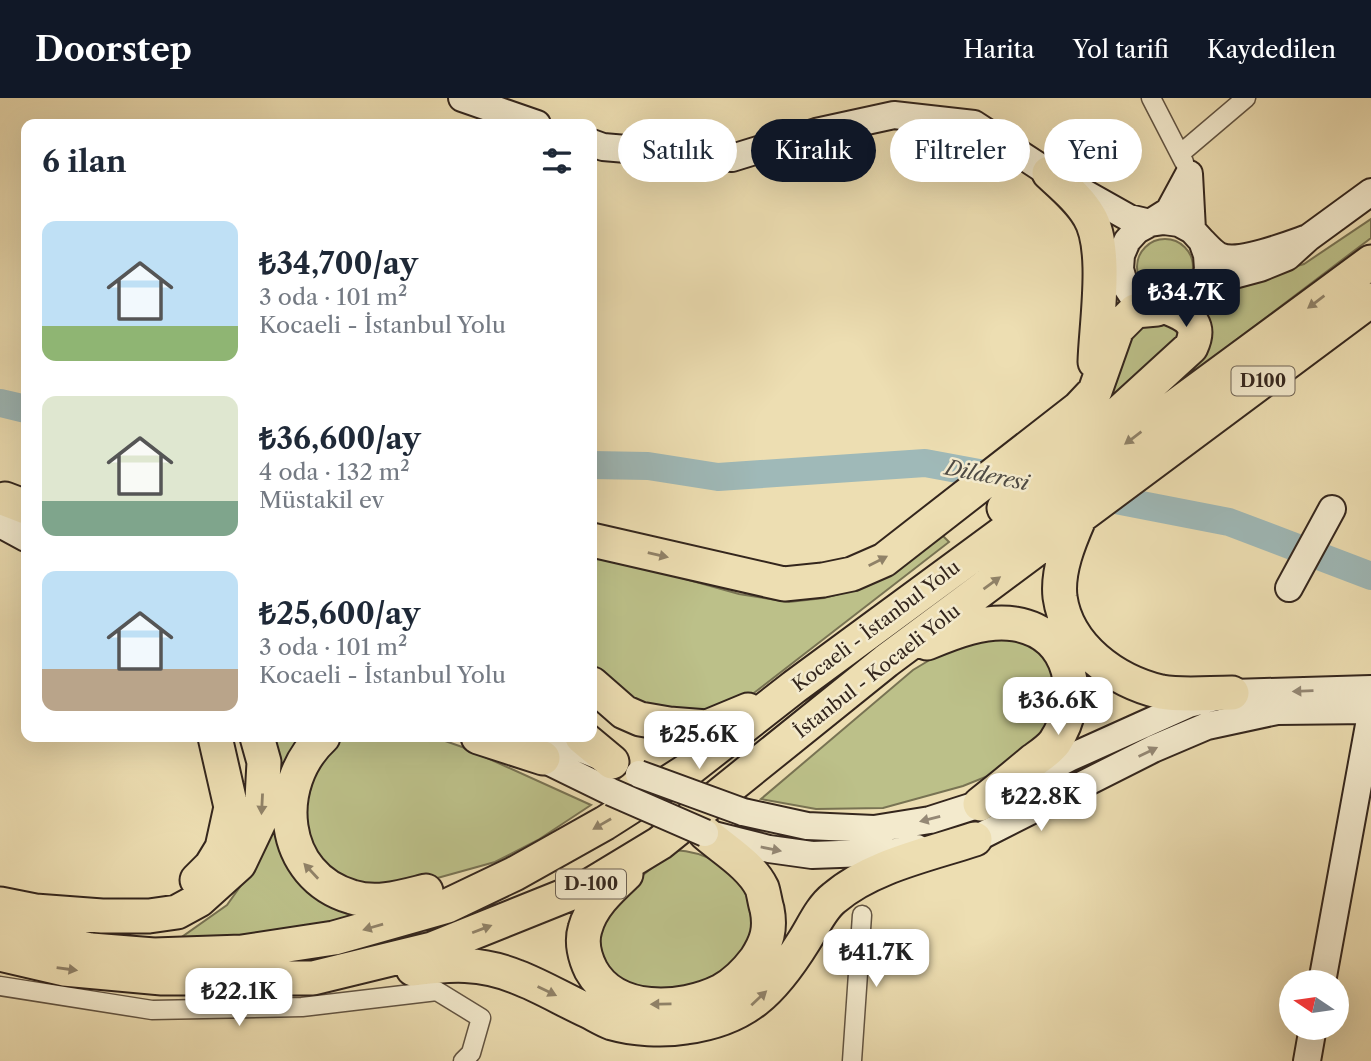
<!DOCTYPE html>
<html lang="tr">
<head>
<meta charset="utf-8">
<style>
	:root { --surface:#fff; --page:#f6f6f7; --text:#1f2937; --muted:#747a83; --accent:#111827 }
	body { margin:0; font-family:"Libre Caslon Text",serif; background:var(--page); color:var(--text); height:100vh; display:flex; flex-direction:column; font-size:26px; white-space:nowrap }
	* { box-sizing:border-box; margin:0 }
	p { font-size:23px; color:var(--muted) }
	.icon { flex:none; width:38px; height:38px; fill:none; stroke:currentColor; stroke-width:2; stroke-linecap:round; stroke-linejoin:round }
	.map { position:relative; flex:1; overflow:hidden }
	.details { position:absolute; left:21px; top:21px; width:576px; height:623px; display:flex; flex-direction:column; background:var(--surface); border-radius:14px; box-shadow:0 7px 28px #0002 }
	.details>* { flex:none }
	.top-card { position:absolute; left:618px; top:21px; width:648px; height:63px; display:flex; gap:14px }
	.needle { width:46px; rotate:283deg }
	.fabs { position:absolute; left:1279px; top:872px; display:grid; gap:14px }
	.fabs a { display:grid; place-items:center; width:70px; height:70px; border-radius:50%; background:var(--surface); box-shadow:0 7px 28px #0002; font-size:35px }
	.price { position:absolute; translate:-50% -60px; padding:0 16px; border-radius:14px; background:#fff; color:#222; font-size:23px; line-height:46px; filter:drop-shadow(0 2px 4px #0008) }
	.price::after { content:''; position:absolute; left:50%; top:42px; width:21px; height:16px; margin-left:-10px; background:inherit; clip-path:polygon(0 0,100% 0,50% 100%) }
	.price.selected { background:var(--accent); color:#fff }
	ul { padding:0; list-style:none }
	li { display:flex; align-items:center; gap:21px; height:175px; padding:0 21px }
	li span { display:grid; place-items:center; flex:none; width:196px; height:140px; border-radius:14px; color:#555 }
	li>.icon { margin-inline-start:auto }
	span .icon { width:84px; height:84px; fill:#fffc; stroke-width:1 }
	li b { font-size:30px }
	h2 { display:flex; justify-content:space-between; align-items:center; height:84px; padding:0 21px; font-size:30px }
	.tag { padding:0 24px; border-radius:32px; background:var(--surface); box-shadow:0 7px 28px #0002; font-size:24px; line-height:63px }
	.tag.selected { background:var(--accent); color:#fff }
	header { display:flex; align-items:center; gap:42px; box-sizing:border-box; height:98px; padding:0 35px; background:var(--accent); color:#fff }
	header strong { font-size:33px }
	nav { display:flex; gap:38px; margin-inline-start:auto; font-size:24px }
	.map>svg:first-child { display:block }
</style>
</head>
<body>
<header>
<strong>Doorstep</strong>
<nav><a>Harita</a><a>Yol tarifi</a><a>Kaydedilen</a></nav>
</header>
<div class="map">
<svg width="1371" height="963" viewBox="0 0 1371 963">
	<rect width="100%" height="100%" fill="#eddeb2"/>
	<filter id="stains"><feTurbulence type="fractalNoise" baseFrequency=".00286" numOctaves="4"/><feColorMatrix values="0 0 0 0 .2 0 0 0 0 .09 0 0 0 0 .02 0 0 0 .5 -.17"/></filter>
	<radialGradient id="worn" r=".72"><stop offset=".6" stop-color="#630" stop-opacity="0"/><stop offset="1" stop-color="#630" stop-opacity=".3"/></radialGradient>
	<path fill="#bcc089" stroke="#787353" stroke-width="2" d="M1371 121V140L1116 333 1216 197 1231 187 1304 166Z
		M1137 169a28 28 0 1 1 56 0a28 28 0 1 1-56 0Z
		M1166 226C1179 233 1181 237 1178 252L1078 326 1130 228Z
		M942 437 949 444 750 598 727 613 652 617 592 574V459L653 472 739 496 789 504 824 500 850 493Z
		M1022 537 1058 566 1060 619 1008 670 963 688 883 710 816 711 761 701 913 572 943 554 970 540Z
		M271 639H312L281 716 374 818 266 838 179 841 227 807 244 783Z
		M341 639H434L465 650 591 707 538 742 495 764 423 784 380 790 335 783 300 733 319 657Z
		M674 752C713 754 729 772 755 797V851L691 895 612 884 594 838 616 799Z"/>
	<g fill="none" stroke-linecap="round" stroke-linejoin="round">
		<path stroke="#9fb9b8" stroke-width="28" d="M0 305 26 311
			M592 367 648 368 718 379 925 365 1006 380
			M1090 397 1229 424 1371 478"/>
		<defs>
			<path id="street" d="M1151 0 1184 64
				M1180 56 1246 0
				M0 888 152 912 302 909 437 893 481 920 471 955 463 963
				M852 963 862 817"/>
			<path id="secondary" d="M462 0 537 26
				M592 45 603 49 732 60 816 34 894 17 974 26 1049 75 1129 120 1150 125 1164 123 1179 125 1192 132 1202 143 1207 157 1208 171 1204 186 1197 198 1185 206 1171 211H1157L1143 206 1132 197 1124 185 1120 171 1121 157 1127 143 1137 132 1150 125 1169 113 1189 76 1192 132
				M1308 140 1371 94
				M1197 198 1219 181 1260 170 1287 159 1308 140C1288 147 1238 167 1219 158 1213 155 1207 148 1202 143
				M0 426 26 440
				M1289 490 1332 411
				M553 639 599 658
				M525 652 611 694
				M743 714 807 728 874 731 930 722 980 706 1069 660 1189 606 1232 595 1371 591
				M710 736 769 751 812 757 895 754 917 750
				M955 744 975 741 1153 651 1207 628 1277 613 1371 612
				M1322 884 1371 616
				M1307 963 1313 929"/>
			<path id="highway" d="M1049 75C1063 88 1079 101 1089 118 1109 150 1096 226 1095 264
				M5 401 26 409
				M1004 410 1110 323 1191 249C1201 228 1191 219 1171 211
				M1079 421C1069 444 1057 473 1060 499 1067 549 1115 583 1161 594 1183 598 1209 595 1232 595
				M592 442 784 486 823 482 852 476 884 462 1079 310 1095 293 1117 231 1135 213 1157 211
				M927 545C953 534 986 521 1015 526 1074 536 1084 600 1055 644 1050 651 1041 657 1034 662 1016 677 998 692 980 706
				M592 586 624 614 640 621 669 626 707 629 748 612
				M323 639C272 686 279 778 352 799 377 807 402 799 426 793
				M478 639 543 660
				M582 639 612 664
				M626 776C610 791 591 808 585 831 581 844 585 860 591 872 615 916 681 913 721 893 734 886 747 873 756 861 767 844 771 831 767 811 765 805 764 796 762 790 751 767 723 751 705 735
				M197 782 211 768 222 750 231 709 215 639
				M0 806 35 813 102 818H149L177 814 199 802 239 766 261 720 264 664 257 639
				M0 832 91 852 154 857 242 854 334 840 387 825 447 808 514 776 605 725 688 672 794 589 1371 164
				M0 856 64 871 162 880H313L432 851 589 788 660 745 886 563 1371 202
				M413 871C450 866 481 864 517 879 541 888 564 902 588 913 596 917 604 922 612 925 633 931 663 933 686 929 746 921 773 893 804 843 813 829 821 810 834 800 871 768 930 756 975 741"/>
		</defs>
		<use href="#street" stroke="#625442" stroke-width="21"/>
		<use href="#secondary" stroke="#34261d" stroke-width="30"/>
		<use href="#highway" stroke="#34261d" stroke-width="37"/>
		<use href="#street" stroke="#f3eacd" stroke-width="18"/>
		<use href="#secondary" stroke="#f3eacd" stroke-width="26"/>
		<use href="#highway" stroke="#eddeb2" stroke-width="33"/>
		<defs>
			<path id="secondary-bridge" d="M639 676 743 714
				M611 694 705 735"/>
		</defs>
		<use href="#secondary-bridge" stroke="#34261d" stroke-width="30" stroke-linecap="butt"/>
		<use href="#secondary-bridge" stroke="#f3eacd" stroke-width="26"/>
	</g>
	<defs><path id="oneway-solid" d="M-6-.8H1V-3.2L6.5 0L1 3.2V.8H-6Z" transform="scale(1.75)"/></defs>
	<g fill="#908268">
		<use href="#oneway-solid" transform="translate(1316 204) rotate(143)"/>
		<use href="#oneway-solid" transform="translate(1133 340) rotate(143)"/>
		<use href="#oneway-solid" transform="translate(658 457) rotate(13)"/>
		<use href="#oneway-solid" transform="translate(878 463) rotate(-27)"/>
		<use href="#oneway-solid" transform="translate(992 485) rotate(-36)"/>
		<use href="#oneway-solid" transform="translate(262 706) rotate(93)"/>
		<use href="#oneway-solid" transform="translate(602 726) rotate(150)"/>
		<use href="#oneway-solid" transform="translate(311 773) rotate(-133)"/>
		<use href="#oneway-solid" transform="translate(373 829) rotate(164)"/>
		<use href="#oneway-solid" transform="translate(482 831) rotate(-21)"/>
		<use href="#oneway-solid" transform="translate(67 871) rotate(8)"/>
		<use href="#oneway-solid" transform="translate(547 893) rotate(26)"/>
		<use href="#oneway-solid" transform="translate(759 900) rotate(-43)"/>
		<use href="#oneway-solid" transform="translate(661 906) rotate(179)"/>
	</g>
	<g fill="#948875">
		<use href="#oneway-solid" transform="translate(1303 593) rotate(178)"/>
		<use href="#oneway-solid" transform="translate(1148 654) rotate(-26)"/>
		<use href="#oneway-solid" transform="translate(930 721) rotate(166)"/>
		<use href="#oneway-solid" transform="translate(771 751) rotate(11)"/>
	</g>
	<g text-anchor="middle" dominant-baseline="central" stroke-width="5" stroke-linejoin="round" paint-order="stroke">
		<g fill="#f3eacd" stroke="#6d6152" stroke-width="2">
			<rect x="1231.5" y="268.5" width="63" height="29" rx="5"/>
			<rect x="556" y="771.5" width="70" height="29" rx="5"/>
		</g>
		<g font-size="18" font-weight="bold" fill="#34261d">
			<text x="1263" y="283">D100</text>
			<text x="591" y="786">D-100</text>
		</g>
		<g font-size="19" fill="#34261d" stroke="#f3eacd">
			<text transform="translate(876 528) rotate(-37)">Kocaeli - İstanbul Yolu</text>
			<text transform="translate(877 573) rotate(-38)">İstanbul - Kocaeli Yolu</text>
		</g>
		<g font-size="21" font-style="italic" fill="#4f4b44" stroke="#f3eacd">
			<text transform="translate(987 377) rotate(11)">Dilderesi</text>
		</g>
	</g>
	<rect width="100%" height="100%" filter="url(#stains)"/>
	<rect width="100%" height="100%" fill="url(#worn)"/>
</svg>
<div class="fabs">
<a><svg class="needle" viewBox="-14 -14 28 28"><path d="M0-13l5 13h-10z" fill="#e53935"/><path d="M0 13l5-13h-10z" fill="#747a83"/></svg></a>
</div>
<b class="price selected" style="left:1186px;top:231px">₺34.7K</b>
<b class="price" style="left:1058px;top:639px">₺36.6K</b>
<b class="price" style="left:699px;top:673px">₺25.6K</b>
<b class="price" style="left:1041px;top:735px">₺22.8K</b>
<b class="price" style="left:876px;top:891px">₺41.7K</b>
<b class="price" style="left:239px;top:930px">₺22.1K</b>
<div class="top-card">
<a class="tag">Satılık</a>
<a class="tag selected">Kiralık</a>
<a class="tag">Filtreler</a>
<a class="tag">Yeni</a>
</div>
<section class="details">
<h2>6 ilan<svg class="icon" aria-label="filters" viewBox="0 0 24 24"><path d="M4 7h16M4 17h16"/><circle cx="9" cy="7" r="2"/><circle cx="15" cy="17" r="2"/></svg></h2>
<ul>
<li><span style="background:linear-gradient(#bfe0f5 75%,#8fb573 0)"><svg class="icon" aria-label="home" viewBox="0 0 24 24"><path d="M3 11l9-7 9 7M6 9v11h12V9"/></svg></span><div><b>₺34,700/ay</b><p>3 oda · 101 m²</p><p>Kocaeli - İstanbul Yolu</p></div></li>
<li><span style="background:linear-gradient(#dfe7d0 75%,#7fa58c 0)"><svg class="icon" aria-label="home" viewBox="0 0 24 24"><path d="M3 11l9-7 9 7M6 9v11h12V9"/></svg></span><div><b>₺36,600/ay</b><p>4 oda · 132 m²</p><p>Müstakil ev</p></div></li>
<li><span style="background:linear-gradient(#bfe0f5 70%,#b9a48a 0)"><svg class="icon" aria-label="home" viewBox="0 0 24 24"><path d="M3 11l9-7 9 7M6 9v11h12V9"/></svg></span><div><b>₺25,600/ay</b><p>3 oda · 101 m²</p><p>Kocaeli - İstanbul Yolu</p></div></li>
</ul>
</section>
</div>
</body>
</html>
